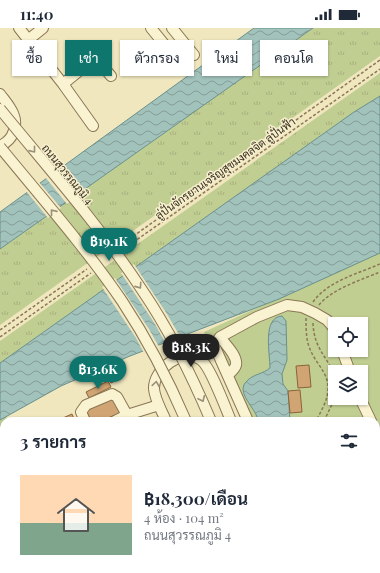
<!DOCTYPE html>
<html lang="th">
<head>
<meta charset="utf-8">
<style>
	:root { --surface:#fff; --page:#f2f2f3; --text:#1f2937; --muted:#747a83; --accent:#0f766e }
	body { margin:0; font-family:"Playfair Display",Sarabun,serif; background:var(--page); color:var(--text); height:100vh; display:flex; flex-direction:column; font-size:15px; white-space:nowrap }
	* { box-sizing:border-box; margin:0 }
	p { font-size:13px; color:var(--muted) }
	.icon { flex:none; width:22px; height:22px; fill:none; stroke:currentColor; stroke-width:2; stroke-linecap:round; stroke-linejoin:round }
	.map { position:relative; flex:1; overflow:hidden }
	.sheet { position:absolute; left:0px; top:389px; width:380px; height:156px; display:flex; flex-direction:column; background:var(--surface); border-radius:12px 12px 0 0; box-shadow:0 1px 3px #0004 }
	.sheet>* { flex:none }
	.top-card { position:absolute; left:12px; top:12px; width:356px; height:36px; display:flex; gap:8px }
	.buttons { position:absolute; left:328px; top:289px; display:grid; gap:8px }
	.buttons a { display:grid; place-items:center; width:40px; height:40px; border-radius:0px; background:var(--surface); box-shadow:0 1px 3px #0004; font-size:20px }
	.price { position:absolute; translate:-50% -34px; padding:0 9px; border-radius:14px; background:var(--accent); color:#fff; font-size:13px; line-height:26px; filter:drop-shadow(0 1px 2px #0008) }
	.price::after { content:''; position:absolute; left:50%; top:24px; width:12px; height:9px; margin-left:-6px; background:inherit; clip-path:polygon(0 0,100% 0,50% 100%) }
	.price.on { background:#222; color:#fff }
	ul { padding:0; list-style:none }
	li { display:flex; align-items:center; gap:12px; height:100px; padding:0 20px }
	li span { display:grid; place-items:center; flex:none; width:112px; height:80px; border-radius:0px; color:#555 }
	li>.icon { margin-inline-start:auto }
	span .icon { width:48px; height:48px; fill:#fffc; stroke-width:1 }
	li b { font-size:17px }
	h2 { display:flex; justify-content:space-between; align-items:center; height:48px; padding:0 20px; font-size:17px }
	.pill { padding:0 14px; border-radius:0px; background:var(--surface); box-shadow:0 1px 3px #0004; font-size:14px; line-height:36px }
	.pill.on { background:var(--accent); color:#fff }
	.status { display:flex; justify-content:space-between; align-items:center; height:28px; padding:0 20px; background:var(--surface); direction:ltr }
	.status svg { height:11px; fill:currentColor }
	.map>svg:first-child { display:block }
</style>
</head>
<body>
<div class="status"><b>11:40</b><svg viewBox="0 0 49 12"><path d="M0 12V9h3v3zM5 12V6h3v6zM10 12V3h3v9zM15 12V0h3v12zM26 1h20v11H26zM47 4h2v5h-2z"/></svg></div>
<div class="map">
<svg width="380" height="545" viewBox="0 0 380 545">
	<defs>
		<pattern id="grass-tufts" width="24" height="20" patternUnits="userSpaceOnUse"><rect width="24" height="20" fill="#c1ce92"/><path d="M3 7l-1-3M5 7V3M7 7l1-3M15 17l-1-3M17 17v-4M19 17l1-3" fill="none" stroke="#a7b17d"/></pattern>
		<pattern id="water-waves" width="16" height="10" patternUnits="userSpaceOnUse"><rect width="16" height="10" fill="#a2c2bc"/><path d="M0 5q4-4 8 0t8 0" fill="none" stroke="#859e98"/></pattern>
	</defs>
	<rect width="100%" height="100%" fill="#f0e7bf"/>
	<path fill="url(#grass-tufts)" d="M313 0H380V28L0 297V221Z
		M380 45V68L354 84 0 335V313Z
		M6 389 8 393H4V541H74L76 545H0V392Z"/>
	<path fill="#c1ce92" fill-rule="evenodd" d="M380 224V545H304L302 541H376V393H242L204 304ZM335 296H361V322H335ZM335 344H361V370H335Z"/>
	<path fill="url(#water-waves)" stroke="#69908b" d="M254 0H313L0 221V184Z
		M380 68V225L279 271 130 328 61 358 0 392V335L354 84Z
		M282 288 286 293 287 332 282 346 283 356 288 363 290 393H258C257 380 233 364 248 352 254 346 263 346 270 340 270 326 262 289 282 288Z"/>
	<path fill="#f0e7bf" d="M58 140 80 167 67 176 45 149Z
		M39 154 61 180 48 190 26 163Z
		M134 236 167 286 181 310 166 316 155 296 121 245Z
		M115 250 149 301 159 319 144 325 136 310 102 259Z"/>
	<path fill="#d0a473" stroke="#8a633b" d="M309 337 311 359 298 360 296 338Z
		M115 347 117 352 111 355 108 350Z
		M108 353 111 359 89 370 86 364Z
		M300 362 302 384 290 385 288 363Z
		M115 369 122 384 101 393H91L86 382Z
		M72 386 75 393H56Z"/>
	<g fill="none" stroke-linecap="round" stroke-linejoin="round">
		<defs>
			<path id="minor" d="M19 0 63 56 93 98
				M151 0 177 32
				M172 0 194 27
				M28 12 43 0
				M63 56 90 34 95 32 100 35 111 48
				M0 66C9 78 20 89 13 105 11 111 6 115 0 118
				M220 309 257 289 287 277 302 279 315 285 327 292 333 299 335 304
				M216 314 220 309C225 316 238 328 236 337 235 341 231 344 228 347
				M342 322 350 344
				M200 331 214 317 248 393
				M360 370 371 393
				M127 387 159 377
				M85 393 81 384 86 377 112 366 117 369 127 387 115 393
				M166 393C162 383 155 372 154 361 153 341 183 319 201 332 210 338 226 381 231 393
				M376 404 380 409
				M90 541 92 545
				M143 541 145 545
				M250 541 251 545
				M272 541 274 545
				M313 541 315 545
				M351 541 352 545
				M215 545 221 541"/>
		</defs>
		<use href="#minor" stroke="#8a7756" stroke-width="12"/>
		<path stroke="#8a7756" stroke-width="1.5" stroke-dasharray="3 2" stroke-linecap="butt" d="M121 217 380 32
			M125 220 380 41
			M313 274C328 253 357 246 380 236
			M319 277C332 261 361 252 380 244
			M306 290C306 301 306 312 310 321 315 335 329 345 328 361 328 372 321 383 316 393
			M313 295C314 322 328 328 335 350
			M0 302 87 241
			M0 309 91 245
			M324 393 334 372 335 367
			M376 446 380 443
			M376 455 380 452"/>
		<use href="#minor" stroke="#faf3d2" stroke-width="10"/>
		<defs>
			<path id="minor-bridge" d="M0 81C48 140 100 198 142 262 170 303 192 348 211 393
				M0 119C41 169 85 219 122 273 147 311 168 351 186 393"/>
		</defs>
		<use href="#minor-bridge" stroke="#8a7756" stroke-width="12" stroke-linecap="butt"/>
		<use href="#minor-bridge" stroke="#faf3d2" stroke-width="10"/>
	</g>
	<defs><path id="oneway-chevron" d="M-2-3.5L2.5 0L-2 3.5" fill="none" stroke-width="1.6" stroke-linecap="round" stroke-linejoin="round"/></defs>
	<g stroke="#999077">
		<use href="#oneway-chevron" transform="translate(33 122) rotate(51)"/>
		<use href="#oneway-chevron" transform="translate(53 184) rotate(-129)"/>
		<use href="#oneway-chevron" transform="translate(139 258) rotate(55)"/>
		<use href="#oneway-chevron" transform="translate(156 356) rotate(-81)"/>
		<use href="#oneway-chevron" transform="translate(202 371) rotate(65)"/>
	</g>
	<g text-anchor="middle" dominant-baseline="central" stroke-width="3" stroke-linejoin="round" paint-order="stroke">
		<g font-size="11" fill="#382d1c" stroke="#f7f0cf">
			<text transform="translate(225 140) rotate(-35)">ลู่ปั่นจักรยานเจริญสุขมงคลจิต ลู่ปั่นฟ้า</text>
			<text transform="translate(68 146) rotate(51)">ถนนสุวรรณภูมิ 4</text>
		</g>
	</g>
</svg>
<div class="buttons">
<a><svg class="icon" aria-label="locate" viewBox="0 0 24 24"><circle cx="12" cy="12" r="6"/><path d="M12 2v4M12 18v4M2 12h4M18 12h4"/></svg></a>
<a><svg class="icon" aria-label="layers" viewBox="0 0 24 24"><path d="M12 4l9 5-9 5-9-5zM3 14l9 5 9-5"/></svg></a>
</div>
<b class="price" style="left:109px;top:234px">฿19.1K</b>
<b class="price on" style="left:191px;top:340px">฿18.3K</b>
<b class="price" style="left:98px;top:362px">฿13.6K</b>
<div class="top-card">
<a class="pill">ซื้อ</a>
<a class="pill on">เช่า</a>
<a class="pill">ตัวกรอง</a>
<a class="pill">ใหม่</a>
<a class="pill">คอนโด</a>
</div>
<section class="sheet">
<h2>3 รายการ<svg class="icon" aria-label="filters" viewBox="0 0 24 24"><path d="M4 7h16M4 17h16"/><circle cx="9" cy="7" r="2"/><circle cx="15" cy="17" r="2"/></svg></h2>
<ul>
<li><span style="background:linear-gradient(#ffd9b3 60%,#7fa58c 0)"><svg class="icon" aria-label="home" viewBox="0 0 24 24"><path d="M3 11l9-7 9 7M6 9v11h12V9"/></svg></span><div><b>฿18,300/เดือน</b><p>4 ห้อง · 104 m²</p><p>ถนนสุวรรณภูมิ 4</p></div></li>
</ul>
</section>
</div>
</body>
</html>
